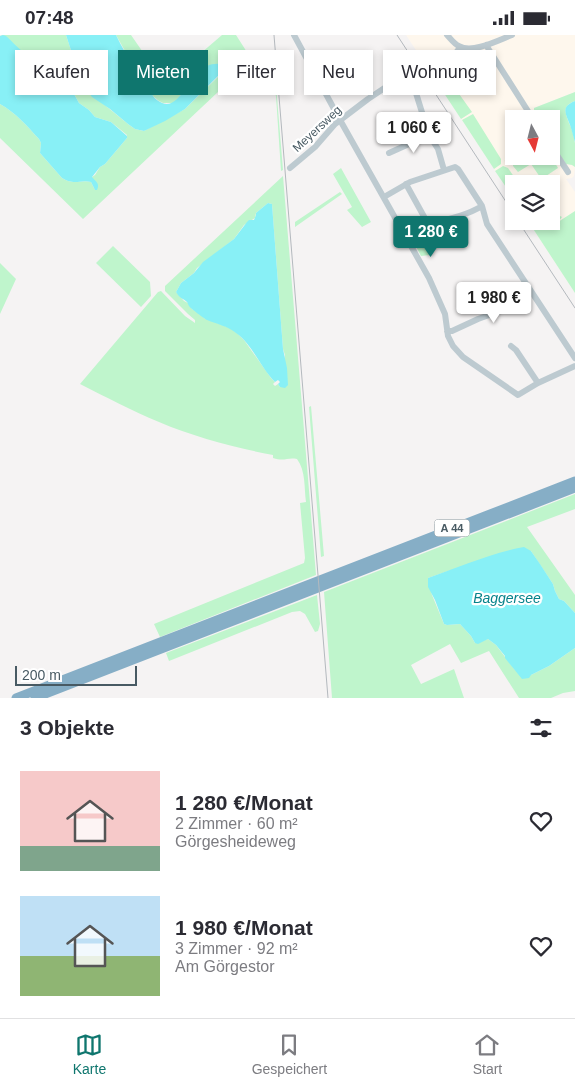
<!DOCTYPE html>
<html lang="de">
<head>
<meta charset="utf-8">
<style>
	:root { --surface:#fff; --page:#f7f7f7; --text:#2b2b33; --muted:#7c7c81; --line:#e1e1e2; --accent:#0f766e }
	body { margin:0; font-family:Helvetica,sans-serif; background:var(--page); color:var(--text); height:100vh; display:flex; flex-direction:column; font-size:19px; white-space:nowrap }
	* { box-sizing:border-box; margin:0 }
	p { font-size:16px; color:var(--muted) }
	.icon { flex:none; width:28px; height:28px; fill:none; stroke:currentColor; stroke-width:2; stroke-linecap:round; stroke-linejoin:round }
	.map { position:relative; height:663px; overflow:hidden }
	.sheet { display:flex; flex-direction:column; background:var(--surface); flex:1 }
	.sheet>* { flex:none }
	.guide { position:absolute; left:15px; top:15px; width:545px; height:45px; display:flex; gap:10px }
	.needle { width:32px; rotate:173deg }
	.buttons { position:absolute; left:505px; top:75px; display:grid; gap:10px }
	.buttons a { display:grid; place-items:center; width:55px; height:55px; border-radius:0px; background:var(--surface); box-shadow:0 2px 8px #0003; font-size:25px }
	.scale { position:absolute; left:15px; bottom:12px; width:122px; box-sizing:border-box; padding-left:5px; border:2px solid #485a63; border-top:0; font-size:14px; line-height:18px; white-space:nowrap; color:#485a63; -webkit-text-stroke:4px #fff; paint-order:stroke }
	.price { position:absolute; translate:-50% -42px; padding:0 11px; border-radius:5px; background:#fff; color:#222; font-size:16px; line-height:32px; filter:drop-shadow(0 1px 2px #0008) }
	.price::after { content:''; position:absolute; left:50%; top:30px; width:15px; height:11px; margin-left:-8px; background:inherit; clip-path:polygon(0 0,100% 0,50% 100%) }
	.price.active { background:var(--accent); color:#fff }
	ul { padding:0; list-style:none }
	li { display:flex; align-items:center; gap:15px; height:125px; padding:0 20px }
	li span { display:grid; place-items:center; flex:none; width:140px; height:100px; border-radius:0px; color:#555 }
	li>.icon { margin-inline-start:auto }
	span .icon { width:60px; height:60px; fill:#fffc; stroke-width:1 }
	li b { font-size:21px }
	h2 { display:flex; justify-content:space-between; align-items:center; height:60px; padding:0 20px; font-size:21px }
	.chip { padding:0 18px; border-radius:0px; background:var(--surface); box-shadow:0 2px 8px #0003; font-size:18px; line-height:45px }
	.chip.active { background:var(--accent); color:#fff }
	.status { display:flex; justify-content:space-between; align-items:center; height:35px; padding:0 25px; background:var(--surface); direction:ltr }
	.status svg { height:14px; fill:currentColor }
	.menu { display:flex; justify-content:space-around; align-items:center; height:70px; border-top:1px solid var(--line); background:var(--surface); font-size:14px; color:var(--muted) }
	.menu a { display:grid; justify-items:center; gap:2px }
	.menu .active { color:var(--accent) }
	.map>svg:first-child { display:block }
</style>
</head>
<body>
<div class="status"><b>07:48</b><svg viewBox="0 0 49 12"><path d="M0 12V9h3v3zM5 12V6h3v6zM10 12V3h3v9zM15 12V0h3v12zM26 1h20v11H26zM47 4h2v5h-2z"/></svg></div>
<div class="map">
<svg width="575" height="663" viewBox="0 0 575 663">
	<rect width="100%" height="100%" fill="#f5f3f3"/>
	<path fill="#fef7ed" d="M406 0H575V57L534 73V76L539 83 538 84H514V121H551V107L566 129 572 130 575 132 574 141 572 143 566 144 575 157V258L528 186H551V149H514V164Z"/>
	<path fill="#bff5cc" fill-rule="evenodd" d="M0 0H66L80 43 101 67 128 89 135 94 144 96 185 74 224 36 199 37 195 46 187 53 174 68H163L159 66 153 61 149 50 144 40 125 16 116 0H131L165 49 222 0H236L252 25 83 184 0 103V69C16 78 27 91 39 104L41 108 40 118 62 143C75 151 80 144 91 147L95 155 92 142 95 140 100 132 105 129 127 103V100L111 87 95 82 89 75 79 68 60 33C47 28 33 25 22 17 14 11 8 1 0 0Z
		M274 26 283 135 281 136 276 61 274 56 258 32Z
		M439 33 453 55 457 56 472 77 461 84 430 37Z
		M575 57V66C562 71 565 77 569 88 572 94 574 102 575 108 575 115 575 124 575 132L572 130 566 129 551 107V84H538V83L534 76 532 77 534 75V73Z
		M473 79 501 124V129L494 134 462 85Z
		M526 121H551L558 133 534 149H530L540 142 531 129 518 137 513 131V130Z
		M503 131 508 133 519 149H514V164L495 136Z
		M341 133 371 187 362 192 347 175 352 172 333 139Z
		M283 141 316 540 160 602 154 589 304 528 305 523 300 468 306 467C304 453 306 436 297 424 287 422 285 427 273 423V420C236 413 194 402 159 387 132 376 106 362 80 349L158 257 161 256 185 281 195 288V285L188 279 165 256V251ZM268 168 272 169 283 314 285 320 280 352 278 349 275 351 273 349 275 347 271 343 244 305 238 299 230 293 204 283 201 279 192 274 188 268 184 266 176 257 181 248 194 238 197 233 234 204 244 190 255 183 256 178Z
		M340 157 342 159 295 192V187Z
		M558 176H559L560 181 562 182 558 187 575 176V258L528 186H551V184H552Z
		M427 191 430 220 421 221 410 200Z
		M113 211 150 247 151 261 141 272 96 228Z
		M0 228 16 244 0 279Z
		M311 371 324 521 321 522 309 372Z
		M575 459V474L527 492 575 560V578L564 566 559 564 555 556 553 549 531 516 448 536 428 543 432 560 444 589 447 590 460 589 471 601 475 608 488 604 496 610 515 635 531 640 549 631 575 613V656L563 658 551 663H519L489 616 461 628 450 609 411 630 421 649 454 634 464 663H332L324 557Z
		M317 560 320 589 318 596 315 597 305 579 300 576 292 577 169 626 166 618Z"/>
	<path fill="#88f0f6" d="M3 0 6 1C17 11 26 23 42 27 48 28 53 28 58 30L79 68 89 75 95 82 111 87 127 101V103L105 129 100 132 92 142C96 147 100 148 97 155H95L91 147C80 144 75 151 62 143L40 118 41 108 39 104C27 91 16 78 0 69V1Z
		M66 0H116C119 6 122 12 125 17 133 28 142 36 148 48 151 54 151 61 157 65 170 75 177 64 185 55 188 52 191 50 194 47 196 44 197 40 199 37 204 30 216 27 224 30L225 33 224 35 185 74 165 86 144 96 135 94 128 89 110 74 92 62 86 54 80 43Z
		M575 66V107C573 101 572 96 570 90 566 79 560 72 575 66Z
		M268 168 272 169 283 314 287 333 288 350 285 353 280 352 278 349 280 347 278 345 275 347C260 332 253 310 236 298 227 291 217 289 207 285 205 284 190 273 189 271 188 270 188 268 187 267 183 263 180 264 176 257L181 248 194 238 203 227 234 204 247 187 249 185H254L256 180V178Z
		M524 512 531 516 540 529 553 549 555 556 559 564 564 566 575 578V613L549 631 531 640 529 643 522 644 505 623V621L496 610 488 604 478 609 475 608 471 601 460 589 447 590 444 589 435 565 428 552V543C460 532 491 518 524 512Z"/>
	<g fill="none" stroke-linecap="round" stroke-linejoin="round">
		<path stroke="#bdcad0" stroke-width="6" d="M294 0 340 85 429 243 445 279 448 301 453 311 463 322 518 360 538 348 575 331
			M447 0C451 4 454 9 459 11 472 19 499 5 512 0
			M486 10 533 84
			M411 42 429 100 438 114 444 135
			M551 111 568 137
			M389 118 429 100
			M508 126 515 121
			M290 133 315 112 335 89 368 64 395 46 406 42H411C420 27 449 33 460 12
			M406 149 427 187 429 188C447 185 466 181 482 171
			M384 162 410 147 455 132 458 134 482 171 487 189 575 323
			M447 296H452L478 284 506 274 531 257
			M511 311 516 315 538 348"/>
		<path stroke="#86aec6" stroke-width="9" d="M16 663 575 446
			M35 663 575 453"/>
		<path stroke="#b4b9be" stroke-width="1" d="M397 0 514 179
			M518 186 575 273"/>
		<path stroke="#b4b9be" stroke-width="1" d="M274 0 328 663"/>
	</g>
	<g text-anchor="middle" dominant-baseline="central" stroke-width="4.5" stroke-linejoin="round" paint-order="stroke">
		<rect fill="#fff" stroke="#7f8c92" stroke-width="1" x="434.5" y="484.5" width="35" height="17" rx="4"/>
		<g font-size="11" font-weight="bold" fill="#485a63">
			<text x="452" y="493">A 44</text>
		</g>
		<g font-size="12" fill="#485a63" stroke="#fff">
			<text transform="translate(317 94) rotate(-43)">Meyersweg</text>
		</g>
		<g font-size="14" font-style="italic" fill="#05828a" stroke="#fff">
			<text x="507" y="563">Baggersee</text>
		</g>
	</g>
</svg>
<div class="buttons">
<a><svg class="needle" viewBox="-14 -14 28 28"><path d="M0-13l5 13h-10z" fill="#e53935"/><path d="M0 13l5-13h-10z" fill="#7c7c81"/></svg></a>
<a><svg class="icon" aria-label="layers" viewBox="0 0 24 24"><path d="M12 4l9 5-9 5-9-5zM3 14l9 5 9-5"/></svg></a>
</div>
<div class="scale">200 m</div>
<b class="price" style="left:414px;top:119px">1 060 €</b>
<b class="price active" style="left:431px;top:223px">1 280 €</b>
<b class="price" style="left:494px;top:289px">1 980 €</b>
<div class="guide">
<a class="chip">Kaufen</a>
<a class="chip active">Mieten</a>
<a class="chip">Filter</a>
<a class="chip">Neu</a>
<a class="chip">Wohnung</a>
</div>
</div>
<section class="sheet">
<h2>3 Objekte<svg class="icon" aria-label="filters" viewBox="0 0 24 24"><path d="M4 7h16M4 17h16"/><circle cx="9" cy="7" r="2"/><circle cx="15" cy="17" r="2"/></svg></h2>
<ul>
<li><span style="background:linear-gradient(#f6c9c9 75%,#7fa58c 0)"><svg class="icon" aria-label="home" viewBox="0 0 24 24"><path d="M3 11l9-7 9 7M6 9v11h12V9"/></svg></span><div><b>1 280 €/Monat</b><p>2 Zimmer · 60 m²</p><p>Görgesheideweg</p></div><svg class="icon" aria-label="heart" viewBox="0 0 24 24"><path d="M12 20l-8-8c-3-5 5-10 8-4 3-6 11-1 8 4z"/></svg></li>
<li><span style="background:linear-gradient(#bfe0f5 60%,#8fb573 0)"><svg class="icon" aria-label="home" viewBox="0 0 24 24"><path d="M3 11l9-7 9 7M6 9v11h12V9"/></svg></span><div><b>1 980 €/Monat</b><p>3 Zimmer · 92 m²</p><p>Am Görgestor</p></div><svg class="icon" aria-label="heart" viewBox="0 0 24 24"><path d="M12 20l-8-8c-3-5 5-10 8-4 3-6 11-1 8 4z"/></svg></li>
</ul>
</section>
<nav class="menu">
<a class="active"><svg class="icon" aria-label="map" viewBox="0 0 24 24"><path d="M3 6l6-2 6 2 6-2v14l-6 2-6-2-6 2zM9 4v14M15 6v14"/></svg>Karte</a>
<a><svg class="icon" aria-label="saved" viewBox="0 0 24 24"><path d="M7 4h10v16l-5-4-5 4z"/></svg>Gespeichert</a>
<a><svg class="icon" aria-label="home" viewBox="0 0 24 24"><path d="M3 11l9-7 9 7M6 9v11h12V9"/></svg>Start</a>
</nav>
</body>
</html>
